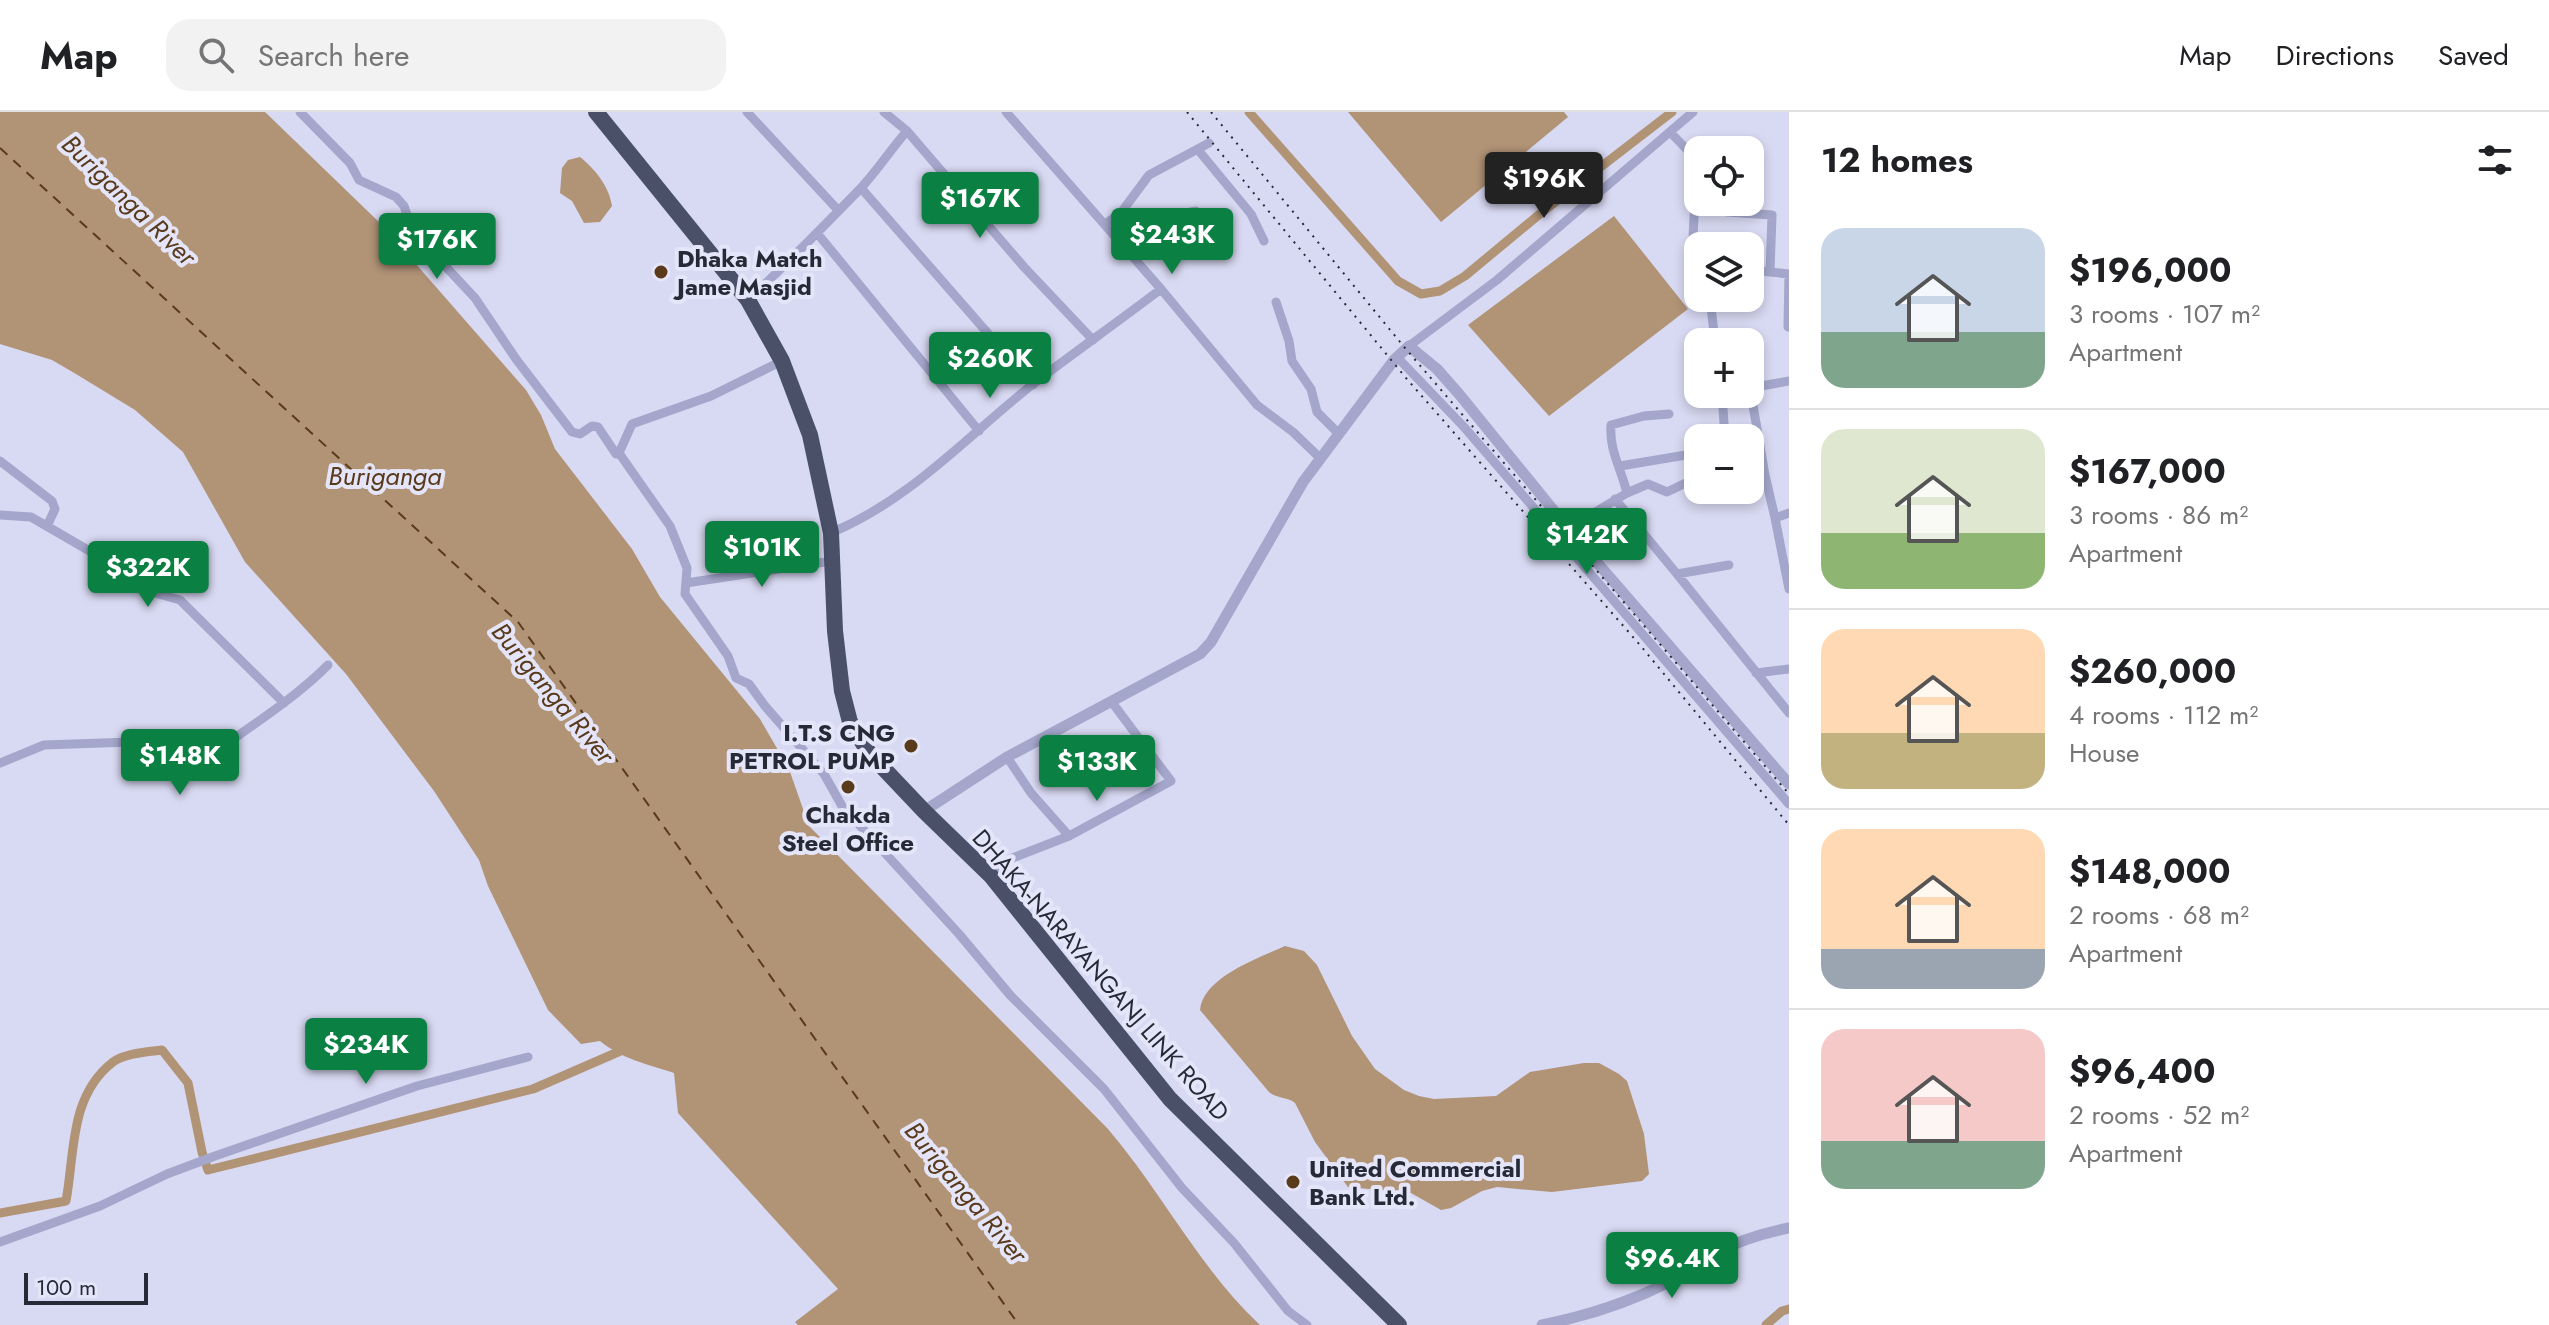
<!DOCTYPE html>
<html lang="en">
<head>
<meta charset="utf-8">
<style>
	:root { --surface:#fff; --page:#f2f2f2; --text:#202124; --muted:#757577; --line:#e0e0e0; --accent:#0b8043 }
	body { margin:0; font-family:Jost,sans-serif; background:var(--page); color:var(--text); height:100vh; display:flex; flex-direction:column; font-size:30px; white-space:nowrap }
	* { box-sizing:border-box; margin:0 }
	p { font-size:26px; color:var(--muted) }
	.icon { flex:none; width:44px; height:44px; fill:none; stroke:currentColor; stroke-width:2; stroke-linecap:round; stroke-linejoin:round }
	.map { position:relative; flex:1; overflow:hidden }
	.sheet { display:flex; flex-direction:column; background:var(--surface); width:760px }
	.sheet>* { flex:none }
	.tools { position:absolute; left:1684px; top:24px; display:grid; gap:16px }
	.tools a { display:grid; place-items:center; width:80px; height:80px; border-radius:16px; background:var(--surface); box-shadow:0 4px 12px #0003; font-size:40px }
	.scale { position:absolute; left:24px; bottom:20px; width:124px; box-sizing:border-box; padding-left:8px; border:4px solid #262a36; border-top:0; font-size:22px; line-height:28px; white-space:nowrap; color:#262a36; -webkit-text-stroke:6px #e5e5fa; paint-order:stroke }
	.price { position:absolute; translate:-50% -68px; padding:0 18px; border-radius:8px; background:var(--accent); color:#fff; font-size:26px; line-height:52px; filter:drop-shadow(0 2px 4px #0008) }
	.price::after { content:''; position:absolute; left:50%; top:48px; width:24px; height:18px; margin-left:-12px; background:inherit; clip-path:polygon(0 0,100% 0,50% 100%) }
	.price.current { background:#222; color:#fff }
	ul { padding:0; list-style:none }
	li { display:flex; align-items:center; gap:24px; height:200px; padding:0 32px }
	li+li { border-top:2px solid var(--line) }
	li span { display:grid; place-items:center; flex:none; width:224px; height:160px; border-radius:24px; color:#555 }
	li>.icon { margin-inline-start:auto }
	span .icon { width:96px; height:96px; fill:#fffc; stroke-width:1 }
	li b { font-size:34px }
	h2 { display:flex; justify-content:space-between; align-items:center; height:96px; padding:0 32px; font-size:34px }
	header { display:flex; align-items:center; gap:48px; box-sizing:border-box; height:112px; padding:0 40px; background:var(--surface); border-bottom:2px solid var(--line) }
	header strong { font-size:38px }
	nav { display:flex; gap:44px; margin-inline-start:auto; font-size:28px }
	.search { width:560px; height:72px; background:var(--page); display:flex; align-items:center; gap:20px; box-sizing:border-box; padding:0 28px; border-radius:24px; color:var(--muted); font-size:30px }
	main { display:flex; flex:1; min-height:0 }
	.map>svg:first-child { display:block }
</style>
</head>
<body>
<header>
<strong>Map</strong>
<div class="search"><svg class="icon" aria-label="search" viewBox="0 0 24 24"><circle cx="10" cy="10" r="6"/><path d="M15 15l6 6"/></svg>Search here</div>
<nav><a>Map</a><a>Directions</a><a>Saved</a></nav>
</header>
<main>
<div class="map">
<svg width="1789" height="1213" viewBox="0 0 1789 1213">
	<rect width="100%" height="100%" fill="#d8d9f2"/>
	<path fill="#b19376" d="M0 0H265L381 112 526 278 541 303 555 337 632 437 660 485 760 607 789 657 809 714 1108 1017C1162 1080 1199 1156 1260 1213H798L795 1210 838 1177 678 1001 674 961C647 952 622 947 600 929L581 932 548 898 488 774 479 748 434 679 346 562 245 450 183 340 135 298 76 262 52 248 0 232Z
		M1348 0H1564L1568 5 1441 110Z
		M580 45C595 57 609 74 612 94L600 110 584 111 572 89 560 81 562 56 568 48Z
		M1614 104 1688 197 1549 304 1468 213Z
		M1285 834 1304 839 1317 853 1352 924 1375 957 1404 978 1419 984 1434 987 1496 984 1530 960 1584 951H1599L1619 962 1627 969 1644 1022 1649 1062 1642 1069 1552 1080 1497 1075 1482 1079 1451 1096 1441 1098 1411 1081 1348 1075 1315 1030 1295 991C1288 985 1277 987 1269 980L1200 898C1203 865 1259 846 1285 834Z"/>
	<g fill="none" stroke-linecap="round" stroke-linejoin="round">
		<path stroke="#b19376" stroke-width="9" d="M1249 0 1398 169 1421 182 1440 179 1465 164 1541 101 1672 0
			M0 1101 66 1089C75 1041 69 984 113 950 125 941 148 940 162 938L188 971 202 1040 208 1058 533 977 625 937
			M1766 1213 1782 1199 1789 1197"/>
		<path stroke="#593a1a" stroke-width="2" stroke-dasharray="10 8" stroke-linecap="butt" d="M0 36 518 510 1019 1213"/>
		<path stroke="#a4a7cb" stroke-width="9" d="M300 0 350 51 359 68 396 85 404 94 411 115 418 125 475 186 516 247 572 320 580 322 592 314 598 315 616 342 619 341 632 312 711 284 782 249
			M747 0 837 97
			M884 0 907 19 1024 155 1093 228
			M1006 0 1161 177 1257 293 1293 320 1320 346
			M1671 21 1694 45C1698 82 1691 119 1693 156L1698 161
			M1199 39 1251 102 1264 129
			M861 76 1033 273
			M1727 100 1772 103 1770 160
			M1105 112 1120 102 1149 63 1209 31
			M817 121 979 319
			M1127 138 1181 102 1196 99
			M1750 158 1789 162
			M1710 186 1715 230
			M748 188C787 152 823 115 860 77 877 59 891 37 907 19
			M1276 190 1289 229 1292 249 1311 277 1317 300 1339 322
			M1788 215 1789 162
			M1409 234 1497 168 1693 0
			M1397 245 1464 315 1789 692
			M1750 276 1765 363 1775 406 1789 401
			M1750 276 1789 269
			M1722 282 1725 326
			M619 341 670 414 687 456 685 482 728 544 736 566 749 572 765 594 824 662 842 694 959 822 1010 883 1104 977 1182 1076 1234 1131 1288 1199 1307 1213
			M0 349 52 389 55 397 47 414
			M1620 354 1698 341
			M1627 381C1621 356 1609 338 1611 313L1644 304 1669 302
			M1615 387 1677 462 1729 453
			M1592 402 1627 381 1648 372 1667 380 1698 365
			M0 403 31 405 112 452 144 478 180 488 284 591
			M1775 406 1789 477
			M831 421C913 386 965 326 1033 272 1075 240 1119 209 1161 177
			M1677 462C1714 508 1751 554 1789 601
			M686 471 832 449
			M1756 561 1789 557
			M1007 645 1031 681 1069 724
			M0 651 44 633 160 629 177 669C226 628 283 598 328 553
			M991 764 1002 750 1069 724 1171 669 1111 589
			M0 1130 100 1094 167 1062 215 1044 417 974 528 945"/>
		<path stroke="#a4a7cb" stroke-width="11" d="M924 699 1007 645 1200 542 1211 530 1303 370 1394 248 1409 234 1437 257 1459 282 1581 432 1789 672
			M1542 1213C1587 1204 1630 1190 1671 1169 1686 1162 1699 1151 1713 1142 1736 1130 1763 1121 1789 1116"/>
		<path stroke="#495068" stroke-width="16" d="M596 0 748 188 782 249 810 323 831 421 835 519 842 579 850 610 869 641 924 699 991 764 1170 987 1399 1213"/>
		<path stroke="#262a36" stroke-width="2" stroke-dasharray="2 6" stroke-linecap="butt" d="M1187 0 1406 266 1640 533 1789 713
			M1211 0 1405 236 1789 682"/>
	</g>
	<g fill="#593a1a" stroke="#e5e5fa" stroke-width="3">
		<circle cx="661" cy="160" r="8"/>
		<circle cx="911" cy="634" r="8"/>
		<circle cx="848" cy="675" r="8"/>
		<circle cx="1293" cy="1070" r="8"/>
	</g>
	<g text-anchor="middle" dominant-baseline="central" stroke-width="8" stroke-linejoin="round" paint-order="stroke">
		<g font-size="24" font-weight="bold" fill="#262a36" stroke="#e5e5fa" text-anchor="start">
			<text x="677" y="146">Dhaka Match<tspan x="677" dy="28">Jame Masjid</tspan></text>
			<text x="895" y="620" text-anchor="end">I.T.S CNG<tspan x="895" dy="28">PETROL PUMP</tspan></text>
			<text x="848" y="702" text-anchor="middle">Chakda<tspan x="848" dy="28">Steel Office</tspan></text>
			<text x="1309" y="1056">United Commercial<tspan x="1309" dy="28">Bank Ltd.</tspan></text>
		</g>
		<g font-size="24" fill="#262a36" stroke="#e5e5fa">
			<text transform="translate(1101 863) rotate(49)">DHAKA-NARAYANGANJ LINK ROAD</text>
		</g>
		<g font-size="26" font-style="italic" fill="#593a1a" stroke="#e5e5fa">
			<text transform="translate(129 88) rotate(44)">Buriganga River</text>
			<text x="385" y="364">Buriganga</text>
			<text transform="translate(553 581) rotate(50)">Buriganga River</text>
			<text transform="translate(966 1080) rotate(50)">Buriganga River</text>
		</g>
	</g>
</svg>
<div class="tools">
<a><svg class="icon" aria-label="locate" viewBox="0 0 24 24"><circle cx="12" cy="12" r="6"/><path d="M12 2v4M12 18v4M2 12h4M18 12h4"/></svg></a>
<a><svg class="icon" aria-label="layers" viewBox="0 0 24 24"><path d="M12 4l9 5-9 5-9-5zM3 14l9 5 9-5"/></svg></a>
<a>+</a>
<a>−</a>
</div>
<div class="scale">100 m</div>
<b class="price current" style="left:1544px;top:108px">$196K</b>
<b class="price" style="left:980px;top:128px">$167K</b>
<b class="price" style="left:1172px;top:164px">$243K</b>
<b class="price" style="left:437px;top:169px">$176K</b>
<b class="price" style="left:990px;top:288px">$260K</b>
<b class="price" style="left:1587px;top:464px">$142K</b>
<b class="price" style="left:762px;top:477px">$101K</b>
<b class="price" style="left:148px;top:497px">$322K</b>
<b class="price" style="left:180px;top:685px">$148K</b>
<b class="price" style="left:1097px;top:691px">$133K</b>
<b class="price" style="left:366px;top:974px">$234K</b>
<b class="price" style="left:1672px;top:1188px">$96.4K</b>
</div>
<section class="sheet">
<h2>12 homes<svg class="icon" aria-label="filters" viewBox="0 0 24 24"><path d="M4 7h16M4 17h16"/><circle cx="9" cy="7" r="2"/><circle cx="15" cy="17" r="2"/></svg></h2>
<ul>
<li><span style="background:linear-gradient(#c9d6e8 65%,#7fa58c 0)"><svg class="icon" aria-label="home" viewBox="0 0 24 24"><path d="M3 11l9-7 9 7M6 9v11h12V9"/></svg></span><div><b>$196,000</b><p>3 rooms · 107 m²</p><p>Apartment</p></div></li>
<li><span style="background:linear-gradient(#dfe7d0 65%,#8fb573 0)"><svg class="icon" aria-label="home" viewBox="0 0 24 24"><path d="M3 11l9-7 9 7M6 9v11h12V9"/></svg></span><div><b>$167,000</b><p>3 rooms · 86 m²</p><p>Apartment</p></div></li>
<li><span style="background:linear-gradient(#ffd9b3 65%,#c2b280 0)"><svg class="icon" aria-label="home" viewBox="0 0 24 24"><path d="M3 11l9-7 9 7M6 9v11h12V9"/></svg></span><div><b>$260,000</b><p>4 rooms · 112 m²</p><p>House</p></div></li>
<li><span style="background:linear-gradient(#ffd9b3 75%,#9aa5b1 0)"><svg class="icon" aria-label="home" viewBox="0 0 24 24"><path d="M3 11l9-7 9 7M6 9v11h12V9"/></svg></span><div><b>$148,000</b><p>2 rooms · 68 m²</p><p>Apartment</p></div></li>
<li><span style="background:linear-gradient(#f6c9c9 70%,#7fa58c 0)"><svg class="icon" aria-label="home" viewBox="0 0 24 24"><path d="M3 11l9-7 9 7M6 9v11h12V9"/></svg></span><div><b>$96,400</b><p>2 rooms · 52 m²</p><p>Apartment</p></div></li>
</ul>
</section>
</main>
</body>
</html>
